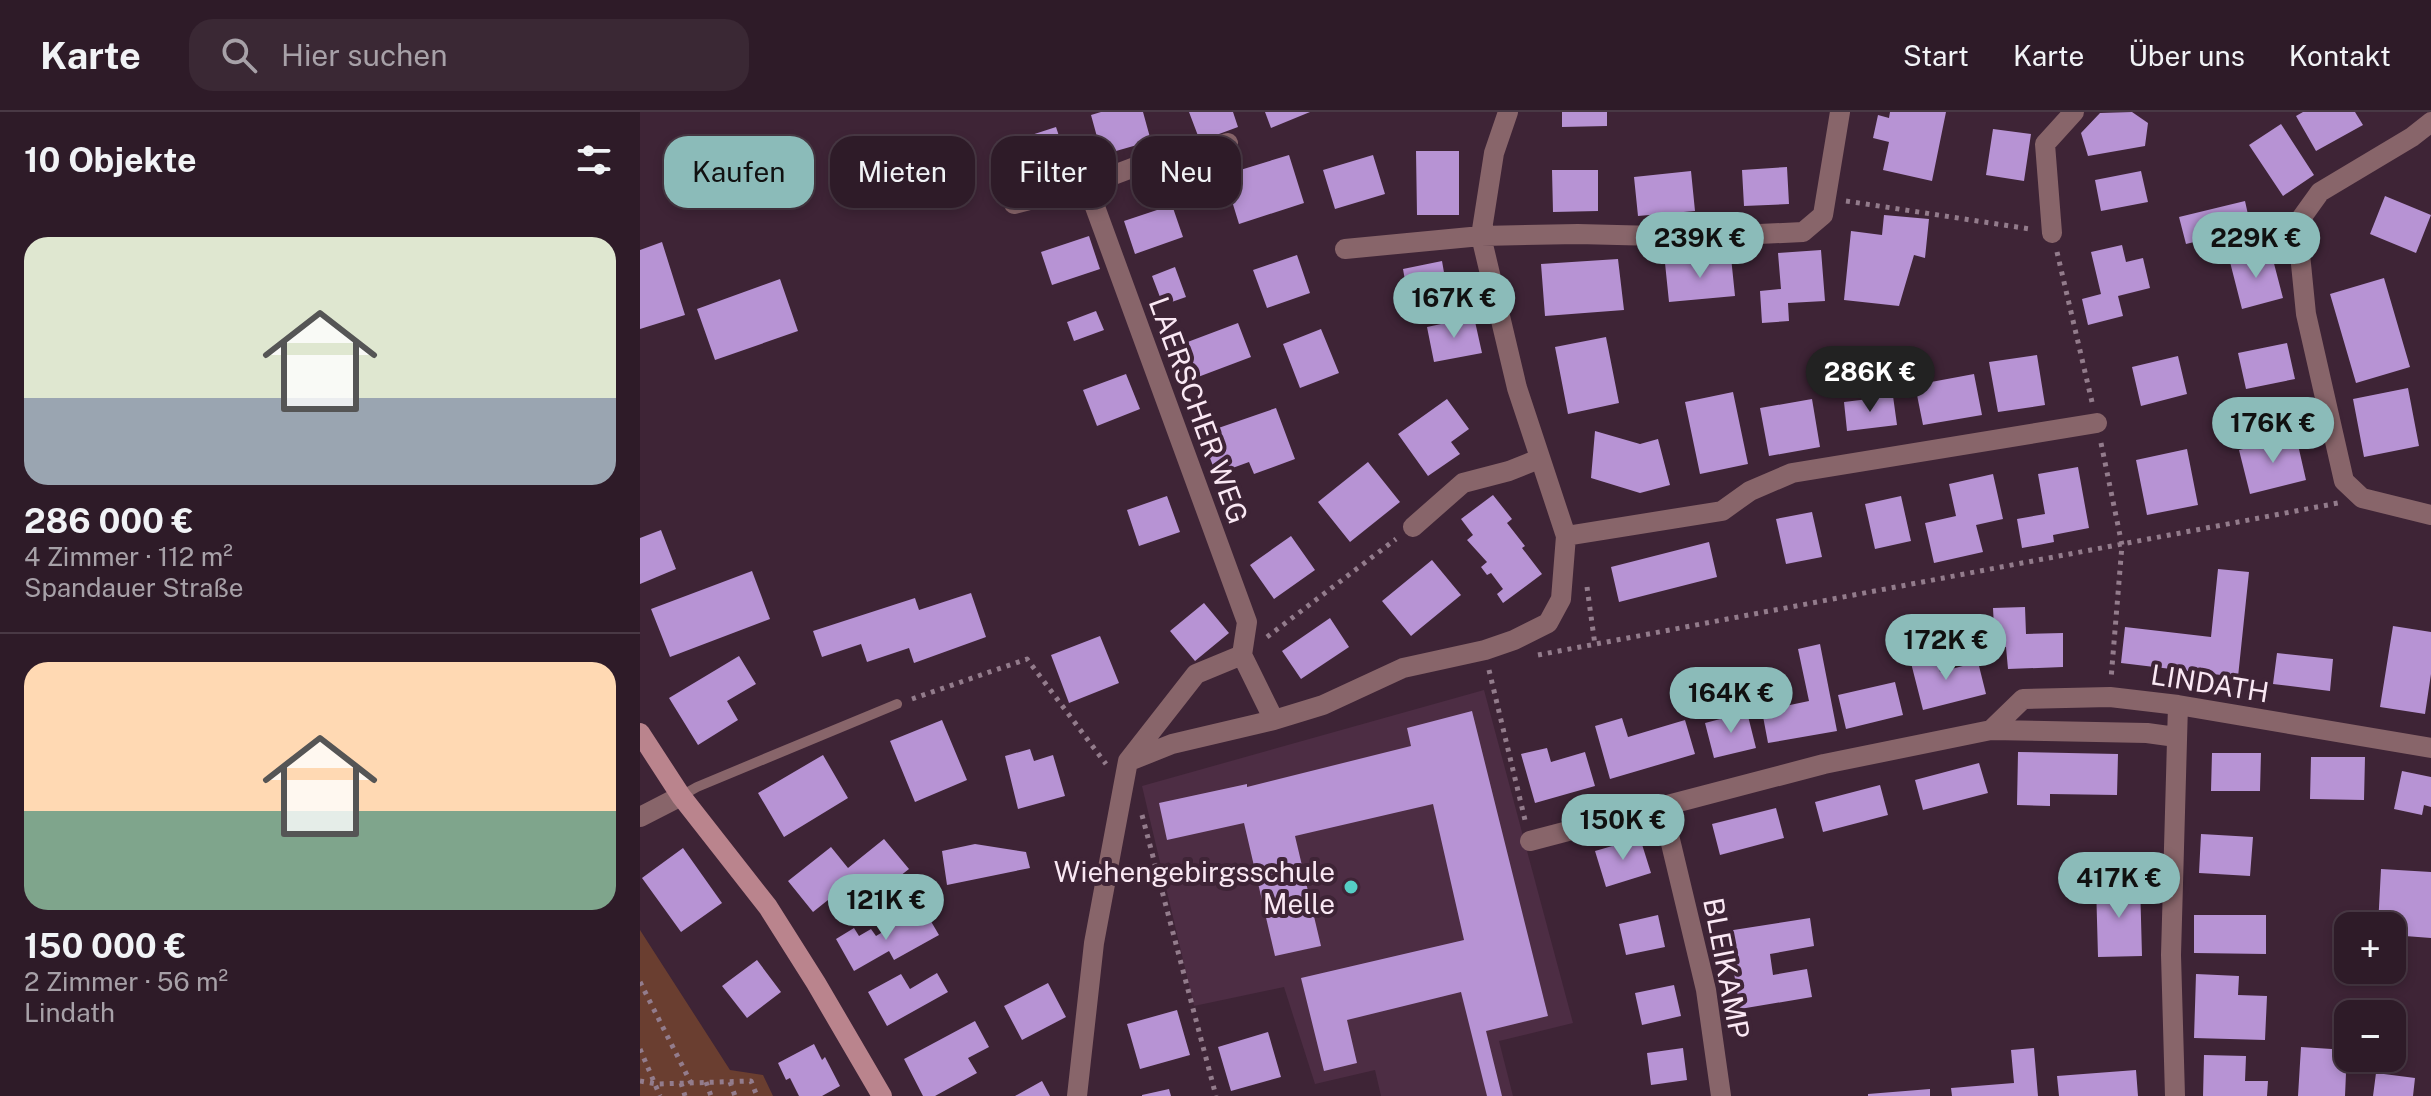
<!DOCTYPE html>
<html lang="de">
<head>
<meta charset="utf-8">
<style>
	:root { --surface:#2e1b28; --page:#3a2834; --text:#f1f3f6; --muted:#a7a1a8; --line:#493945; --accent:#8bbbb9 }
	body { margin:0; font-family:"Public Sans",sans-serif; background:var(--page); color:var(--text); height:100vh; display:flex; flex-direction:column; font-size:30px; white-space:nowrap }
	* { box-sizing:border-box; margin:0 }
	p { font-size:26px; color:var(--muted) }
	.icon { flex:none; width:44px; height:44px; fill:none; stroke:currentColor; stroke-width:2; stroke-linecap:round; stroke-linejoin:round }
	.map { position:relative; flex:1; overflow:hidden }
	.panel { display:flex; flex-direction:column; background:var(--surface); width:640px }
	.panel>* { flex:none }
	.hud { position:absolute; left:24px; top:24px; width:760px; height:72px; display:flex; gap:16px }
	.controls { position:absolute; left:1694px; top:800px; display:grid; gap:16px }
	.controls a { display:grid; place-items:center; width:72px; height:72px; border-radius:16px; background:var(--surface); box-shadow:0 4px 12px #0003,0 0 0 2px var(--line); font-size:40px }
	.price { position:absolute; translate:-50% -68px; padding:0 18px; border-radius:28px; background:var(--accent); color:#111; font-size:26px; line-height:52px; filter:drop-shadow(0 2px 4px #0008) }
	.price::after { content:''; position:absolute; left:50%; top:48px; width:24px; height:18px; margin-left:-12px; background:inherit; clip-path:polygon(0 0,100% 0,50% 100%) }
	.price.active { background:#222; color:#fff }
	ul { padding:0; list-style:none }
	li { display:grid; align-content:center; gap:16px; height:424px; padding:0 24px }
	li+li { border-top:2px solid var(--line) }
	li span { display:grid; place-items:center; height:248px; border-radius:24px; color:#555 }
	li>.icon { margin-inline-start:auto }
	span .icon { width:144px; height:144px; fill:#fffc; stroke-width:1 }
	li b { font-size:34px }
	h2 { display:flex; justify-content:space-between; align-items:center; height:96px; padding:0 24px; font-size:34px }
	.pill { padding:0 28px; border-radius:24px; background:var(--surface); box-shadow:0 4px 12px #0003,0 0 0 2px var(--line); font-size:28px; line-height:72px }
	.pill.active { background:var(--accent); color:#111 }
	header { display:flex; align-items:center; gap:48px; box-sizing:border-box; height:112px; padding:0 40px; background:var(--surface); border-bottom:2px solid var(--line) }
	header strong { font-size:38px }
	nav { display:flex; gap:44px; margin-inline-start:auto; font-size:28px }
	.search { width:560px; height:72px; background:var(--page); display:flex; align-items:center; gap:20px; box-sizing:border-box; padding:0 28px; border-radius:24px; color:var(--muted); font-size:30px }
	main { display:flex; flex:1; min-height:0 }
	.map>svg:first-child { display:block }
</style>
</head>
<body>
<header>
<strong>Karte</strong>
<div class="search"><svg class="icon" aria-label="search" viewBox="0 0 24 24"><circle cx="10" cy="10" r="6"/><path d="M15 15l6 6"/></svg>Hier suchen</div>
<nav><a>Start</a><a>Karte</a><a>Über uns</a><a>Kontakt</a></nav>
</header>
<main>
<section class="panel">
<h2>10 Objekte<svg class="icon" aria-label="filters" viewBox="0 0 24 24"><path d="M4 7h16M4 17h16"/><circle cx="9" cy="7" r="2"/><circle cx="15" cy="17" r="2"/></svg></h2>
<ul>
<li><span style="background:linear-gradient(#dfe7d0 65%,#9aa5b1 0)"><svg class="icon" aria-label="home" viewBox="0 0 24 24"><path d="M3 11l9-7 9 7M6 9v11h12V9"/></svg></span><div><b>286 000 €</b><p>4 Zimmer · 112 m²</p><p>Spandauer Straße</p></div></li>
<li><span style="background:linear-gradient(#ffd9b3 60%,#7fa58c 0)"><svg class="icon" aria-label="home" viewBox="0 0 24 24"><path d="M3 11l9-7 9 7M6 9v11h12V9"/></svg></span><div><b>150 000 €</b><p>2 Zimmer · 56 m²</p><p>Lindath</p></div></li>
</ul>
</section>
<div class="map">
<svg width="1791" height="984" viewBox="0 0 1791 984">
	<rect width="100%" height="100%" fill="#3e2436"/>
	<path fill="#4d2d44" d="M844 578 933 911 859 929 873 984H741L735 958 675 972 644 875 554 894 502 674Z"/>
	<path fill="#6a3e30" d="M0 818 90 958 123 963 133 984H0Z"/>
	<path fill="#b793d4" d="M461 0H503L511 29 462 43 451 3Z
		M549 0H593L598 15 560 29Z
		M625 0H670L631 16Z
		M922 0H967V14L922 15Z
		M1250 0H1306L1292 69 1243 58 1249 30 1233 26 1238 3 1249 6Z
		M1492 0 1508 11 1505 34 1448 44 1441 21 1460 1Z
		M1663 0H1715L1723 13 1676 39 1656 4Z
		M1641 12 1674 63 1643 84 1609 33Z
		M416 15 427 48 379 64 367 31Z
		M1353 17 1391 22 1384 69 1346 63Z
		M776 39H819V103H777Z
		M649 43 664 91 599 112 584 63Z
		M733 43 745 82 695 97 683 58Z
		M1147 55 1149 92 1104 94 1102 58Z
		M912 58H958V99L913 100Z
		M1051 59 1055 99 998 104 994 65Z
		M1501 59 1508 90 1461 99 1455 68Z
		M1745 84 1791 103 1776 141 1730 122Z
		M1605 89 1611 116 1546 132 1539 105Z
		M532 93 543 125 495 142 484 109Z
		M1244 103 1289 107 1285 146 1274 143 1259 194 1204 188 1211 119 1242 123Z
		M449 124 460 157 412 173 401 140Z
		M22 130 45 203 0 217V138Z
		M1482 133 1486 150 1503 146 1510 176 1478 184 1483 204 1448 213 1442 187 1461 182 1451 140Z
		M1181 138 1185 189 1148 191 1149 209 1122 211 1120 179 1141 177 1138 141Z
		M1631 140 1643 186 1602 197 1590 150Z
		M657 143 670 181 627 196 613 158Z
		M1091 145 1095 184 1029 190 1025 151Z
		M978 147 984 198 905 204 901 152Z
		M802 149 809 189 770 197 763 157Z
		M535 155 546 185 523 193 512 164Z
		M1744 166 1770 255 1716 271 1690 182Z
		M140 167 158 219 75 248 57 197Z
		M456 199 464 218 434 229 427 210Z
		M834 205 842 241 794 250 787 215Z
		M598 211 611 245 550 268 537 234Z
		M681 217 699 261 660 276 643 232Z
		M966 225 979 291 928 302 915 235Z
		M1647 231 1655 267 1606 277 1598 241Z
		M1397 243 1405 293 1358 300 1349 250Z
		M1538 244 1547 282 1501 294 1492 255Z
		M486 262 500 297 457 314 443 278Z
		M1334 262 1342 303 1283 313 1275 273Z
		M1768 276 1779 334 1724 345 1713 287Z
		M1093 280 1108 352 1060 362 1045 290Z
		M1253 284 1257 313 1207 319 1204 290Z
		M807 287 829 317 811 330 820 342 788 364 758 322Z
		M1172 287 1180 335 1129 344 1120 296Z
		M636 296 655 347 614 362 609 350 576 362 561 322Z
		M955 319 1000 332 1018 327 1030 373 1000 381 951 366Z
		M1656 324 1666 368 1610 382 1599 338Z
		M1547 337 1558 393 1507 403 1496 348Z
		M728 350 760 390 710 430 678 390Z
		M1438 355 1449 416 1413 423 1414 430 1382 436 1377 407 1405 402 1398 362Z
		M1353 362 1363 407 1336 413 1343 440 1294 451 1285 411 1316 404 1309 372Z
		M853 383 872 407 867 411 885 434 882 436 902 462 863 491 857 482 863 477 851 461 847 463 841 455 847 450 827 428 833 423 821 407Z
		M527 384 540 420 499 434 487 398Z
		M1261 384 1271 429 1235 437 1225 392Z
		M1172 400 1182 445 1146 452 1136 407Z
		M21 418 36 457 0 472V426Z
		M651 424 675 458 634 487 610 453Z
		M1069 430 1077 465 979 490 971 455Z
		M792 448 821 483 771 524 742 489Z
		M1578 457 1609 460 1598 565 1481 551 1485 515 1571 525Z
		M112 459 130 507 30 545 11 497Z
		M331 481 346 525 274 551 269 536 227 550 221 532 182 545 173 519 275 486 279 498Z
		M564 491 589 521 555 549 530 519Z
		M1385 495 1386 522 1423 521V555L1368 557 1366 535H1355L1353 496Z
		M690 506 709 535 661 567 642 539Z
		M1753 514 1791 520V562L1785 602 1740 595Z
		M460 524 479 571 429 591 411 543Z
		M1180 532 1197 619 1128 631 1122 599 1169 589 1158 537Z
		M1295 541 1300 560 1338 550 1346 582 1283 598 1270 547Z
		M1637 541 1693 547 1690 579 1633 572Z
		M99 544 116 572 87 589 98 608 58 633 29 586Z
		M1255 570 1263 603 1206 617 1198 583Z
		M832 599 908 904 846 919 862 984H847L821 880 707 908 717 951 684 959 661 866 824 828 793 692 655 724 681 834 635 844 604 711 527 728 519 691 607 672V675L771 634 767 616Z
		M1107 600 1116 636 1074 646 1065 611Z
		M982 606 988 625 1045 608 1055 642 970 667 955 614Z
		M302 608 327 668 275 690 250 629Z
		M907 636 911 650 945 640 955 674 895 691 881 642Z
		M390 637 394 649 413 643 425 684 378 697 365 644Z
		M1378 640 1478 642 1477 683 1410 682V694L1377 693Z
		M1572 641H1621L1620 679H1571Z
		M183 643 208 686 144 725 118 681Z
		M1671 645H1725L1724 688 1670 687Z
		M1339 651 1348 681 1283 698 1275 668Z
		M1762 659 1791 665V695L1784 693 1782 703 1754 697Z
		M1240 673 1248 703 1183 720 1175 690Z
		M1136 696 1144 726 1080 743 1072 712Z
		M1561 722 1613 725 1610 764 1559 761Z
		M1000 726 1011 761 966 775 955 739Z
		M244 727 269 757 224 792 208 772 173 800 148 769 191 735 208 756Z
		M335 732 386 740 390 756 307 773 302 739Z
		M43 736 82 791 41 820 2 766Z
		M1741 757 1791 760V826L1752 823V814H1738Z
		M1500 770 1502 844 1458 845 1456 772Z
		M271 803 277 813 289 806 299 823 254 848 249 839 214 859 196 827 214 816 219 824 231 817 236 824Z
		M1018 803 1025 835 986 843 979 812Z
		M1554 803H1626V842L1554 841Z
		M1170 806 1174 834 1130 842 1133 863 1167 857 1172 885 1100 897 1087 819Z
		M117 848 141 880 107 906 82 874Z
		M297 861 308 880 247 914 228 880 261 862 270 877Z
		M1556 862 1599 864 1598 883 1627 884 1625 928 1554 926Z
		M408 871 426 905 382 928 364 894Z
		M1034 873 1041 904 1002 913 995 881Z
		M537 898 550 943 500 957 487 912Z
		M335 909 349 935 328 946 337 961 295 984H283L264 947Z
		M628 920 641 965 591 979 578 935Z
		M174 932 182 948 185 945 200 974 182 984H159L150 966 146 968 138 951Z
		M1661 935 1707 938 1705 984H1658Z
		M1043 936 1047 968 1011 973 1007 941Z
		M1394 936 1398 984H1312L1311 976 1374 971 1371 938Z
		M1564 943 1606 944 1605 969H1628L1627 984H1563Z
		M1496 958 1498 984H1419L1417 964Z
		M1736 961 1775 966 1773 984H1733Z
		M402 969 410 984H375Z
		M529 977 531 984H502V983Z
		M1290 977V984H1228V982Z"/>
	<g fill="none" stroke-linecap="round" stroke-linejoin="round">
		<path stroke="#937c8c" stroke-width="5" stroke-dasharray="4 6" stroke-linecap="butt" d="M1206 89 1390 117
			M1417 140 1452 290
			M1461 331 1482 433 1471 567
			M947 475 955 533
			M627 525 756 427
			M898 543 1698 391
			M849 558 885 708
			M272 587 387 547 466 652
			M502 703 576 984
			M0 870 51 971
			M0 937 20 984
			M0 969 17 972 111 969 117 984
			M66 970 71 984
			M90 970 95 984
			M41 971 45 984"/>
		<path stroke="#88656a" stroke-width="10" d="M41 684 57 675 257 592"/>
		<path stroke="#88656a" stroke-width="20" d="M1791 10 1772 25 1680 80 1657 112 1666 202 1704 369 1722 386 1791 403
			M374 92 447 73 508 50 588 31
			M1412 121 1405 32 1434 0
			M705 137 841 124 938 122 1056 125 1163 120 1183 103 1200 0
			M773 415 823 371 869 359 899 347
			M926 424 1082 399 1110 379 1152 361 1457 311
			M602 543 634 608
			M1351 618 1507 621 1536 625
			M492 648 532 632 634 608 683 593 763 556 845 538 874 528 908 511 921 487 926 424 877 276 841 124 854 41 868 0
			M1022 694 1066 878 1081 984
			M0 705 41 684
			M890 729 1184 652 1351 618 1383 587 1470 585 1538 593 1791 636
			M437 984 454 831 488 649 556 562 602 543 607 510 447 73
			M1535 984 1531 843 1538 593"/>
		<path stroke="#ba848d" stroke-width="20" d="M0 621 41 684 128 795 176 871 242 984"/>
	</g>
	<circle fill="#55cec5" stroke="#3e2436" stroke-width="3" cx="711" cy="775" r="8"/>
	<g text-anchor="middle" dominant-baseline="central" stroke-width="8" stroke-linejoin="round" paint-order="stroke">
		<g font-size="28" fill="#fae8f4" stroke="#3e2436">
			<text transform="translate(559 298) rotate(70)">LAERSCHER WEG</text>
			<text transform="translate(1570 571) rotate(9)">LINDATH</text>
			<text transform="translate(1087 856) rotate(79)">BLEIKAMP</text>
		</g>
		<g font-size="28" fill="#fae8f4" stroke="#3e2436" text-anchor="end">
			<text x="695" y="759">Wiehengebirgsschule<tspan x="695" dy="32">Melle</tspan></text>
		</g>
	</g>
</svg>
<div class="controls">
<a>+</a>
<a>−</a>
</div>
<b class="price" style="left:1060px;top:168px">239K €</b>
<b class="price" style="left:1616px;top:168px">229K €</b>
<b class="price" style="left:814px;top:228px">167K €</b>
<b class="price active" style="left:1230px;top:302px">286K €</b>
<b class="price" style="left:1633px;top:353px">176K €</b>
<b class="price" style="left:1306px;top:570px">172K €</b>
<b class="price" style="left:1091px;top:623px">164K €</b>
<b class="price" style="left:983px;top:750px">150K €</b>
<b class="price" style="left:1479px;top:808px">417K €</b>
<b class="price" style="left:246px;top:830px">121K €</b>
<div class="hud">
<a class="pill active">Kaufen</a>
<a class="pill">Mieten</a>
<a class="pill">Filter</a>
<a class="pill">Neu</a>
</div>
</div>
</main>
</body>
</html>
